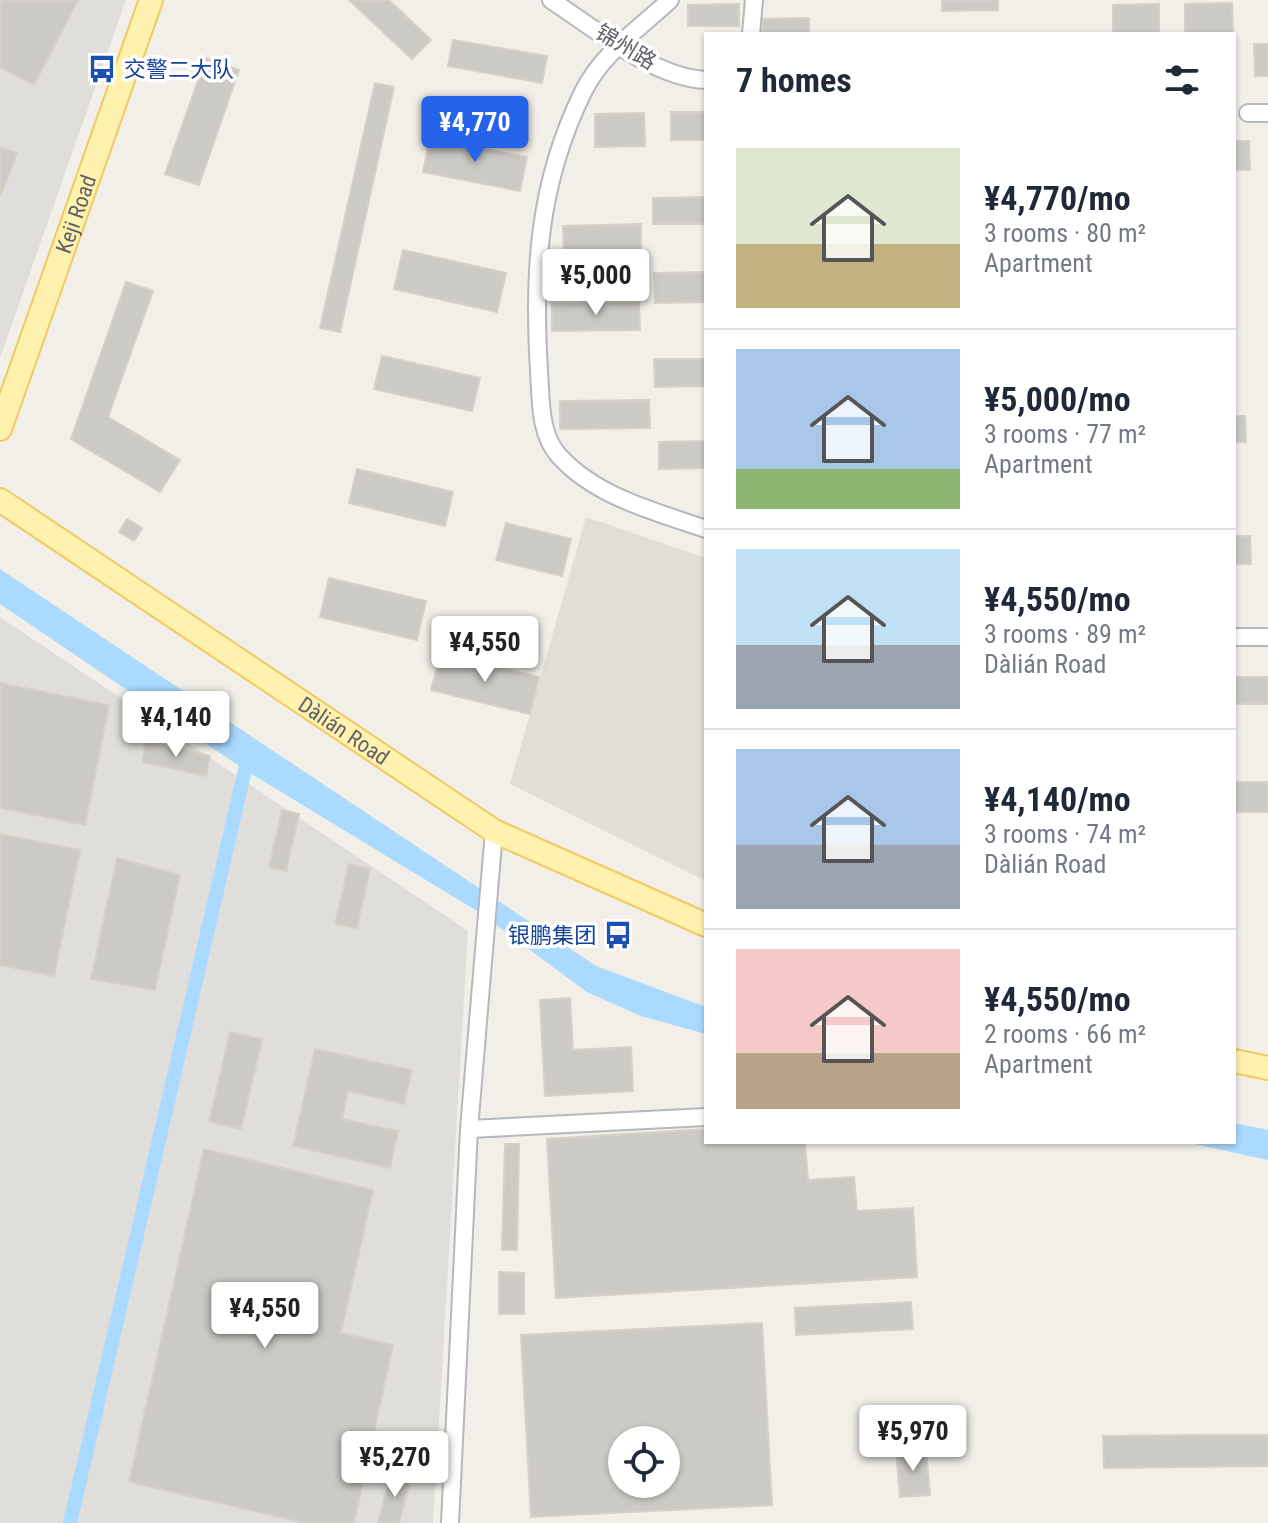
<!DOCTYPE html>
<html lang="en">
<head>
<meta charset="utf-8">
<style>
	:root { --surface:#fff; --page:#f2f2f3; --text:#1f2937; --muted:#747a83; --line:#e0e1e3; --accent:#2563eb }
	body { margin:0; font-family:"Roboto Condensed","Noto Sans SC",sans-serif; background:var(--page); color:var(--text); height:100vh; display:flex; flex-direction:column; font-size:30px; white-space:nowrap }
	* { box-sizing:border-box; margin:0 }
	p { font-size:26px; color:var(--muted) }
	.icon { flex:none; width:44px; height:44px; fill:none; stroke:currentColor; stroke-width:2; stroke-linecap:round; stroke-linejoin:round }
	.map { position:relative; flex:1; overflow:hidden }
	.details { position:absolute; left:704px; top:32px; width:532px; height:1112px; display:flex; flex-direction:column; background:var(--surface); border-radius:0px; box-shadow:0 2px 6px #0004 }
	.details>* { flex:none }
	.buttons { position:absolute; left:608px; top:1426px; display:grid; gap:16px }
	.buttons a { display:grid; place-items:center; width:72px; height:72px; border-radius:50%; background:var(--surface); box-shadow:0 2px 6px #0004; font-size:40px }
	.price { position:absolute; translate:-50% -68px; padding:0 18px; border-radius:8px; background:#fff; color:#222; font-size:26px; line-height:52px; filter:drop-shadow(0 2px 4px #0008) }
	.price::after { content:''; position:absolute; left:50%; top:48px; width:24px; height:18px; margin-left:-12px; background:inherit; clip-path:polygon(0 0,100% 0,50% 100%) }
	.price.selected { background:var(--accent); color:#fff }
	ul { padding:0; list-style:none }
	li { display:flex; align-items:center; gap:24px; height:200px; padding:0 32px }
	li+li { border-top:2px solid var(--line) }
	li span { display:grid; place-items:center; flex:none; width:224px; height:160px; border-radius:0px; color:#555 }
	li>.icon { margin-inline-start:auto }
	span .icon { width:96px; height:96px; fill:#fffc; stroke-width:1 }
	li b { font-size:34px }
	h2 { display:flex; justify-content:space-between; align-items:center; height:96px; padding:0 32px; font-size:34px }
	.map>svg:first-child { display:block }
</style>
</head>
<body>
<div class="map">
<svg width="1268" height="1523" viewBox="0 0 1268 1523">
	<rect width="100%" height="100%" fill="#f1efe8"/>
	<path fill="#e0deda" d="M0 0H126L0 358Z
		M0 617 468 931 433 1523H0Z"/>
	<path fill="#e1ded6" d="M586 517 706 558V881L510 784Z"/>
	<path fill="#aadaff" d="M0 569 596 966 706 1007V1034L641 1016 587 992 477 911 245 770 0 604Z
		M1234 1123 1268 1130V1160L1186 1142H1234Z"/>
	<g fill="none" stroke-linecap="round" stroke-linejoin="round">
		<path stroke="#aadaff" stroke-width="14" d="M70 1523 245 770"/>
	</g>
	<path fill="#cccac5" stroke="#d6d1c6" stroke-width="2" fill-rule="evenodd" d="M0 0H78L34 85 0 67Z
		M349 0H389L431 40 412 59Z
		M942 0H998V10L942 11Z
		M1232 3 1233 33 1185 34V4Z
		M739 4V26H688V5Z
		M1159 4V33L1113 34V5Z
		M809 18V34H762L763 19Z
		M453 40 547 56 542 83 448 66Z
		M1254 44H1268V76H1255Z
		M206 58 239 70 199 185 165 174Z
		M375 83 394 87 340 332 320 328Z
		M671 112H706V140H671Z
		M644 113 645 146 595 147V114Z
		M430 138 527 157 520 191 423 172Z
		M1234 141H1249L1250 170H1234Z
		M0 147 17 153 1 195H0Z
		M706 197V224H653V198Z
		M641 224V254L564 255 563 226Z
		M403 250 506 273 497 312 394 289Z
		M706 272V302L655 303 654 273Z
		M126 282 153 291 108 417 180 460 160 492 71 439Z
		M639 303 640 330 552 331V304Z
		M382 356 480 378 472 411 374 389Z
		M654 359H706V386L655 387Z
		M649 400 650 428 560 429V401Z
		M1234 416H1245L1246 442H1234Z
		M706 441V468L659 469V442Z
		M357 469 453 492 445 526 349 503Z
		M127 519 142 528 134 541 119 532Z
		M506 523 571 539 562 576 496 560Z
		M1234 536H1250L1251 564H1234Z
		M329 578 426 601 417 640 320 617Z
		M441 653 539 677 530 714 431 690Z
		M1234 677H1268V704H1234Z
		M0 683 109 705 85 825 0 808Z
		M146 741 210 756 206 776 142 762Z
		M1234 782H1268V812H1234Z
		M282 810 299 814 286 871 269 867Z
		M0 834 80 850 54 976 0 965Z
		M117 858 180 875 155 990 91 979Z
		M349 864 370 869 357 928 335 924Z
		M570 998 573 1050 631 1047 633 1091 545 1096 540 1000Z
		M230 1032 262 1039 241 1129 209 1122Z
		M315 1049 412 1070 404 1104 348 1091 342 1119 398 1131 390 1168 293 1146Z
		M706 1129V1142H805L808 1180 854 1177 857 1211 913 1208 917 1277 556 1298 547 1139Z
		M505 1144H519L517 1250H502Z
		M204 1149 373 1190 341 1333 393 1345 354 1523H305L129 1482Z
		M499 1272 524 1273V1314H499Z
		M911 1302 913 1329 796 1335 795 1308Z
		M762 1323 772 1505 531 1517 521 1335ZM622 1440H666V1484H622Z
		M1212 1435H1268V1466L1104 1468 1103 1436Z
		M926 1449 930 1495 900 1497 896 1451Z
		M391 1472 411 1477 399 1523H378Z"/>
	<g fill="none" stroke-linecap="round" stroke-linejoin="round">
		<defs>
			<path id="minor" d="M551 0C595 29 654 78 706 80
				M670 0C639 29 602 53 583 92 538 184 533 271 539 371 541 400 539 435 560 457 597 497 656 512 706 529
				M751 34 754 0
				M1248 113H1268
				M1234 637H1268
				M469 1129 706 1117
				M450 1523 469 1129 494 831"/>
			<g id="major">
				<path id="s1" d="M0 429 151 0"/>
				<path id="s2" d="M0 500 494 831 706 925"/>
				<path d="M1234 1061 1268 1068"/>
			</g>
		</defs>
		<use href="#minor" stroke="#b5b8bc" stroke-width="20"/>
		<use href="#major" stroke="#f2c960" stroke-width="26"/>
		<use href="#minor" stroke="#fff" stroke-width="16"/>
		<use href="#major" stroke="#fff2af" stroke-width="22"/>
	</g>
	<defs>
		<symbol id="bus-bare" viewBox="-9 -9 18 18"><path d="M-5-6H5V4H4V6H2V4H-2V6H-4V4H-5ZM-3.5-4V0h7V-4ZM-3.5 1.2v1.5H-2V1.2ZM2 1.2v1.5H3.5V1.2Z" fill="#1a4fb4" stroke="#fff" stroke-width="2.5" paint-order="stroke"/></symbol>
	</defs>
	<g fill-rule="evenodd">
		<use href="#bus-bare" x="82" y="49" width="40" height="40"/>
		<use href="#bus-bare" x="598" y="915" width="40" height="40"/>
	</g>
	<g text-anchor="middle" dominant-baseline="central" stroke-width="7" stroke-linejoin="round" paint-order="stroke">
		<g font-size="22" fill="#5f6368" stroke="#fff">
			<text transform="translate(626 47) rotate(31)">锦州路</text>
			<text stroke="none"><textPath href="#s1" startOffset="228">Keji Road</textPath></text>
			<text stroke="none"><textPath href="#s2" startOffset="414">Dàlián Road</textPath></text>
		</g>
		<g font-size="22" fill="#164399" stroke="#fff" text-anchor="start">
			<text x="124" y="69">交警二大队</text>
			<text x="596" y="935" text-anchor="end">银鹏集团</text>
		</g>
	</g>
</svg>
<div class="buttons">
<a><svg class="icon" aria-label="locate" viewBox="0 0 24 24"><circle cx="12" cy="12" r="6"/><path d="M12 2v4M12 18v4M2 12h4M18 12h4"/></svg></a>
</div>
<b class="price selected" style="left:475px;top:164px">¥4,770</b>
<b class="price" style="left:596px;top:317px">¥5,000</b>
<b class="price" style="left:485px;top:684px">¥4,550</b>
<b class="price" style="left:176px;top:759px">¥4,140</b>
<b class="price" style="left:265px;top:1350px">¥4,550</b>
<b class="price" style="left:913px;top:1473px">¥5,970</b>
<b class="price" style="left:395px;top:1499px">¥5,270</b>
<section class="details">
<h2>7 homes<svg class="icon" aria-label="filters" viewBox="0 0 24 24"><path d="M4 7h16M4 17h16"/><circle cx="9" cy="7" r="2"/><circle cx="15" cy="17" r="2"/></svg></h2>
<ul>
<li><span style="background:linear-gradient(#dfe7d0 60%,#c2b280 0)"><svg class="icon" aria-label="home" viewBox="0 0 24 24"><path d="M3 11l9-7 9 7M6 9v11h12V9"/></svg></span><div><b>¥4,770/mo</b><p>3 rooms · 80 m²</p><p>Apartment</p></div></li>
<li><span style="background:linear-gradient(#a9c7e8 75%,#8fb573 0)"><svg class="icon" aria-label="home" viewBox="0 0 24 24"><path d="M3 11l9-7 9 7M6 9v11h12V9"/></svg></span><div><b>¥5,000/mo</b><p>3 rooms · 77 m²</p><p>Apartment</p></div></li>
<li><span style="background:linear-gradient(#bfe0f5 60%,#9aa5b1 0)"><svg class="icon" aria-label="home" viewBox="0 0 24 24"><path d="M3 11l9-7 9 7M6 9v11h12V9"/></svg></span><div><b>¥4,550/mo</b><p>3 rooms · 89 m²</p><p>Dàlián Road</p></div></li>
<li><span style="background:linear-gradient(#a9c7e8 60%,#9aa5b1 0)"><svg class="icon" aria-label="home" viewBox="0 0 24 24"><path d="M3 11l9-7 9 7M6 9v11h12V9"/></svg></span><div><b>¥4,140/mo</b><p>3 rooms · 74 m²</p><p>Dàlián Road</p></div></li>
<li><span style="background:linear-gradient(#f6c9c9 65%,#b9a48a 0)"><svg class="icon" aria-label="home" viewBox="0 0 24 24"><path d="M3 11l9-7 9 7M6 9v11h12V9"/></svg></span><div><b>¥4,550/mo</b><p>2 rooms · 66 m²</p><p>Apartment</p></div></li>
</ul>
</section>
</div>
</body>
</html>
